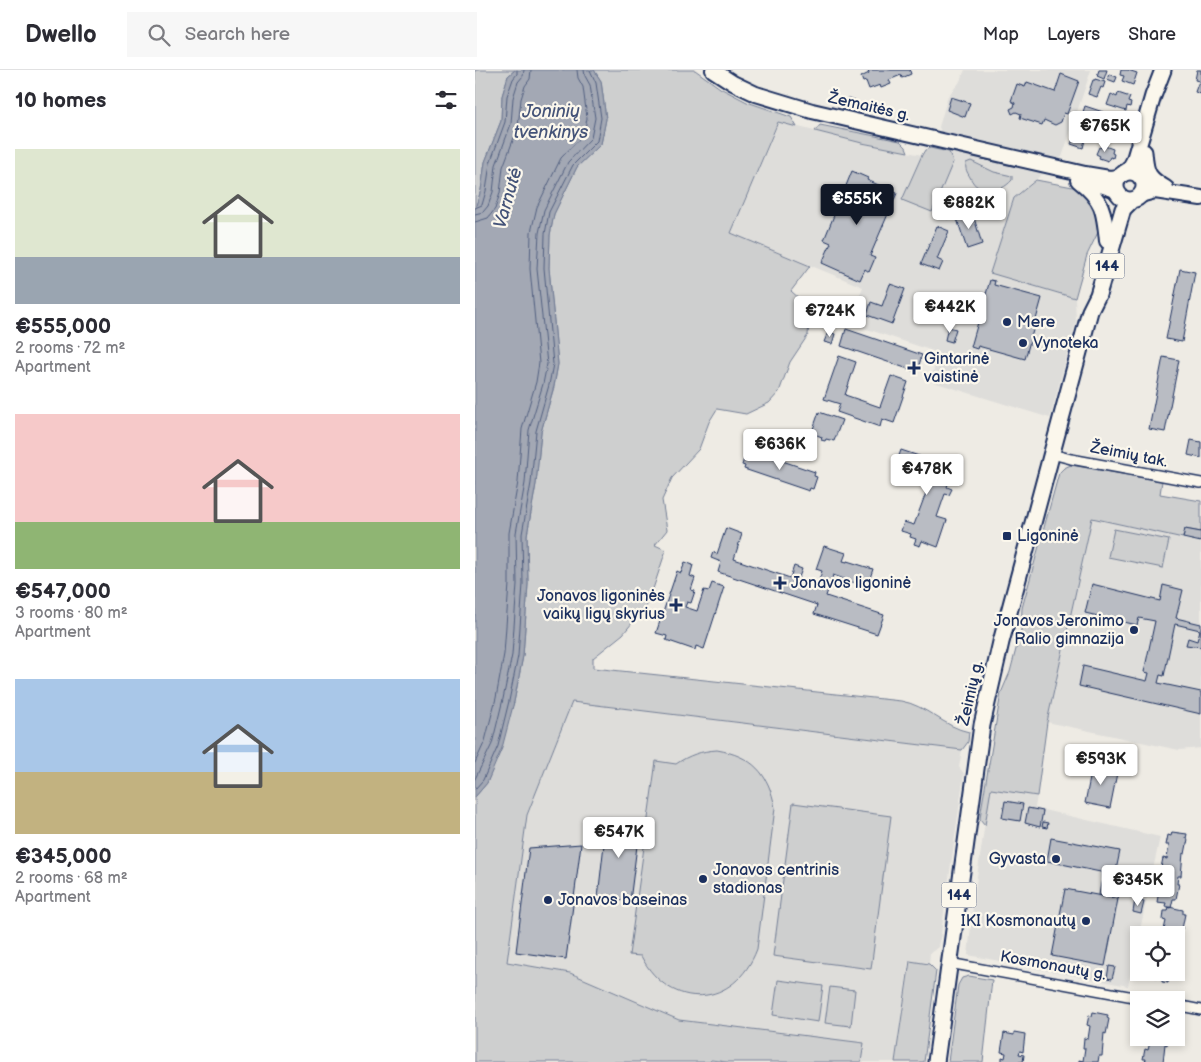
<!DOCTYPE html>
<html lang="en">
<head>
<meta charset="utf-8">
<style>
	:root { --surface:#fff; --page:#f7f7f7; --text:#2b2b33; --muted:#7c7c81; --line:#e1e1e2; --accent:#111827 }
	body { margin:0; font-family:"Balsamiq Sans",sans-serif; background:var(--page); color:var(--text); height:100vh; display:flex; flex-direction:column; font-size:19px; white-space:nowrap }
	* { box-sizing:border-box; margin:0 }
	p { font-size:16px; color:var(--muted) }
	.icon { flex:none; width:28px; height:28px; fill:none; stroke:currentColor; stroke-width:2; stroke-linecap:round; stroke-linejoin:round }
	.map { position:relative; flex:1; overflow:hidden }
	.drawer { display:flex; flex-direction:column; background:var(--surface); width:475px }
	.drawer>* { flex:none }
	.controls { position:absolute; left:655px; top:856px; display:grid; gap:10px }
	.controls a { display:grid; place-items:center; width:55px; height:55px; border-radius:0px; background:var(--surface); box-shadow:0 2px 8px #0003; font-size:25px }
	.price { position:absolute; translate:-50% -42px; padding:0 11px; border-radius:5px; background:#fff; color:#222; font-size:16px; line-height:32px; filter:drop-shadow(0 1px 2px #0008) }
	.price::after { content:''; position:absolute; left:50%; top:30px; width:15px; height:11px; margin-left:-8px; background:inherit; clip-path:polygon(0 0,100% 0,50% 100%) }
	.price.active { background:var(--accent); color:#fff }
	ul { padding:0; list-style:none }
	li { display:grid; align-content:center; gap:10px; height:265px; padding:0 15px }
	li span { display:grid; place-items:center; height:155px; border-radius:0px; color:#555 }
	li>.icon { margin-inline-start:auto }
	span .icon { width:90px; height:90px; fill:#fffc; stroke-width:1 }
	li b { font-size:21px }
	h2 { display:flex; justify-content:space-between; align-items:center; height:60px; padding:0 15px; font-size:21px }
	header { display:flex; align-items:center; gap:30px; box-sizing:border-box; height:70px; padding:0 25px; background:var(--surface); border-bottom:1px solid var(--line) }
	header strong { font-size:24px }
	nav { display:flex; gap:28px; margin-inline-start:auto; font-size:18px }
	.search { width:350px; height:45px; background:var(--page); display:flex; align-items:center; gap:12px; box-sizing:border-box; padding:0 18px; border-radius:0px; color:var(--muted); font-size:19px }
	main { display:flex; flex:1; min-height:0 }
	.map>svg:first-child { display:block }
</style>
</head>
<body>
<header>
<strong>Dwello</strong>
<div class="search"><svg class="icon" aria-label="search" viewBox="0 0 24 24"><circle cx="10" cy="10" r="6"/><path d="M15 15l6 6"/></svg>Search here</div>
<nav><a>Map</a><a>Layers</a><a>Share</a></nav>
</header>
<main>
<section class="drawer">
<h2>10 homes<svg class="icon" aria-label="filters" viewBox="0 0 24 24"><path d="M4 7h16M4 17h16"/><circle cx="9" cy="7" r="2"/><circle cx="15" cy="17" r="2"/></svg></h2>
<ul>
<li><span style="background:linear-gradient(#dfe7d0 70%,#9aa5b1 0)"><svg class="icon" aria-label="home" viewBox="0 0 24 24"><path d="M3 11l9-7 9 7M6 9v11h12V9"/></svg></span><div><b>€555,000</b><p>2 rooms · 72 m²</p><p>Apartment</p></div></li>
<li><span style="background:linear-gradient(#f6c9c9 70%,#8fb573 0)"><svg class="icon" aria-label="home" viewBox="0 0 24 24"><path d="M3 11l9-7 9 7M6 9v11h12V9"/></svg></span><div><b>€547,000</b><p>3 rooms · 80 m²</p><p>Apartment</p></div></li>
<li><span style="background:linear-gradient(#a9c7e8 60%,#c2b280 0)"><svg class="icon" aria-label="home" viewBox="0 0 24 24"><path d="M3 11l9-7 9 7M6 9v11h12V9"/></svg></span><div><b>€345,000</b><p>2 rooms · 68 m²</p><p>Apartment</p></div></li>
</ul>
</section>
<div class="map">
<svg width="726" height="992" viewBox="0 0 726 992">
	<rect width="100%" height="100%" fill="#eeebe4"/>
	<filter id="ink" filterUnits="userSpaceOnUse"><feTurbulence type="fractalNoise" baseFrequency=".02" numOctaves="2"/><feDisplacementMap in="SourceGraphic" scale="10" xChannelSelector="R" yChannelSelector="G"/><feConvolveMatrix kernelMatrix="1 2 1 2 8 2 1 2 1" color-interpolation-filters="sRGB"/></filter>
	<g filter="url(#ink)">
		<path fill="#deddda" d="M490 0H616L587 87 539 128 515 203 600 228 601 252 575 348 455 311 464 283 374 253 388 217 256 163 304 52 387 73 447 85 427 130 478 93 464 57 473 26 484 13Z
			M617 448 708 468 710 459 726 462V678L704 680 572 652Z
			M97 632 487 680 484 697 489 704 464 877 455 883 454 894 434 891 420 992H386L388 973 204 950 95 903 32 892 52 745Z
			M515 719 562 726 560 738 685 767 653 916 493 885 499 827Z"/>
		<path fill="#cecfcf" stroke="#747f96" d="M0 0H40L33 6 27 26 26 51 10 92 6 120 0 139Z
			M119 0H220L245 18 272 32 316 47 322 57 303 52 256 163 335 196 316 221 335 238 333 265 315 292 304 322 294 333 271 344 242 339 234 352 224 379 197 408 187 430 192 460 180 475 191 480 173 534 148 564 118 588V598L426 631C451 635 469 657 494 662L493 672 487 680 97 632 52 745 32 892 95 903 204 950 389 973 386 992H252L236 990 235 992H0V727L12 713 39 632 48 586 53 514 52 465 61 414 66 362 79 317 83 294 74 198 75 165 79 144 102 97 126 74 131 49 126 11Z
			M345 55 425 71 431 77 433 82 387 73 340 61Z
			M455 78 474 82 478 92 457 142 427 130 447 85 450 80Z
			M496 91 519 102 537 106V110C525 124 503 126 495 107 492 102 490 99 491 93Z
			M561 110 603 118 616 125 626 156 612 185 600 228 515 203 539 128Z
			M596 395 687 411 685 424 726 431V462L710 459 708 468 617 448 572 652 562 726 516 719 510 755 505 749 506 741 526 623 535 602 546 560 547 538 584 403 589 398Z
			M639 459 694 470 688 498 633 487Z
			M242 680C277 686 294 703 300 738L282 879C260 938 195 942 166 886L154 885 181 691 201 694C214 685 226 681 242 680Z
			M318 733 416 746 396 899 298 886Z
			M435 891 454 894 461 901 449 992H420Z
			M494 906 517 910 508 992H473L483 915 487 908Z
			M303 910 348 916 343 952 298 945Z
			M355 917 380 920 376 956 350 953Z"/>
		<path fill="#a3a8b4" stroke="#6d7892" d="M40 0H119L126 11 131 49 126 74 102 97 79 144 75 165 74 198 83 294 79 316 66 362 61 414 52 465 53 514 48 586 39 632 27 678 12 713 0 727V139L6 120 10 92 26 51 27 26 33 6Z"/>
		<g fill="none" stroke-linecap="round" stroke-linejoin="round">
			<path stroke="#515f80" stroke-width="1" d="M0 138 7 135 11 121 15 93 30 52 32 26 38 9 42 4V0
				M0 144 8 142 13 136 18 122 21 95 36 54 38 28 43 12 48 6 49 0
				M0 152 13 148 20 139 25 123 28 97 43 57 46 29 50 16 55 9 56 0
				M0 693 10 671 21 628 29 584 34 514V463L43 412 47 359 61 312 64 293 55 199 56 162 62 137 86 88 109 64 112 48 108 17 103 8 102 0
				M0 709 17 674 28 629 37 585 42 514 41 463 50 413 54 360 68 314 72 294 62 199 64 163 69 140 93 92 116 68 120 48 115 15 110 6 109 0
				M0 719 8 710 23 676 34 631 43 586 48 514 47 464 56 413 61 361 74 315 78 294 69 198 70 164 74 142 98 95 122 71 126 48 121 13 115 0"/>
		</g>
		<path fill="#b9bcc3" stroke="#1b2f5e" d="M393 0H436L435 1 436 4 427 8 426 5 414 10 416 14 406 18 405 15 394 19 391 11 388 12 386 7 394 3Z
			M624 0H632L629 9 622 6Z
			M646 0H653L662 3 658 15 647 11 649 6 645 5Z
			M722 0H726V24L720 22 724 11 720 10Z
			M586 4 604 11 592 44 589 43 586 52 580 55 569 50 567 55 545 48 546 44 541 42 537 44 535 39 539 37 540 33 536 31 542 14 550 17 552 12 580 22Z
			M634 4 642 7 640 12 632 9Z
			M620 9 630 12 628 18 626 17 622 27 613 24 618 10H620Z
			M643 23 655 27 653 32 656 33 655 37 652 36 651 41 632 35 636 24 642 27Z
			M476 27 495 33 490 47 472 40Z
			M373 28 380 30V33L372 32Z
			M610 36 628 42 626 49 619 47 616 53 608 50 610 46 607 45Z
			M627 46 647 52 646 56 648 58 646 63 643 64 642 67 625 62 628 51H626Z
			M602 61 614 66 612 70H610L608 78 596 74Z
			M627 75 638 79 637 83 639 84 638 88 635 87 633 91 624 88 625 86 621 84 624 77 626 78Z
			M377 101 393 108 392 110 422 123 395 186 400 188 394 202 390 199 385 210 347 193 356 173 349 170Z
			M500 125 504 138 472 149 468 135Z
			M495 141 497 149 499 148 507 174 492 179 481 146Z
			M462 156 474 161 462 189 468 192 464 201 446 194Z
			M705 199 720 202 707 272 691 269Z
			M515 210 520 211 519 215 567 228 550 289 503 276 502 279 496 277Z
			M415 214 430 219 417 254 392 245 396 232 407 236Z
			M473 257 481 259 477 272 470 270Z
			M371 259 447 285 442 302 366 276Z
			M353 262 360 264 357 274 349 272Z
			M364 286 381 292 370 325 405 337 416 306 433 312 419 353 407 349 405 357 362 342 365 334 349 329Z
			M688 287 704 290 690 362 674 359Z
			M344 342 367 350 359 371 351 369 350 371 346 370 347 367 339 364 341 360 338 359Z
			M716 370 726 372V388L713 385Z
			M275 380 340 402 339 406 342 407 338 419 335 418 334 421 269 399 270 396 267 395 271 383 274 384Z
			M426 380 465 393 466 390 472 392 471 395 482 399 480 408 476 406 472 417 477 419 474 425 470 424 462 447 472 450 463 477 447 471 445 476 439 474 441 469 435 467 436 464 426 461 429 452 439 455 455 412 419 400Z
			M251 458 267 464 259 489 315 508 319 496 327 499 323 510 342 517 347 501 341 499 349 476 371 483 368 491 372 492V491L398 499 392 517 358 505 351 526 409 545 402 564 339 544 342 535 243 502 246 492 236 488 238 482 242 484Z
			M710 459 726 462V472L708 468Z
			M210 492 218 495 215 506 220 508 216 520 220 521 216 533 212 532 210 537 222 541 229 520 234 521 237 513 249 517 229 579 221 576 220 580 191 570 192 566 181 563 202 501 206 503Z
			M617 514 685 531 688 515 708 520 701 548 726 554V577L711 575 713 568 722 571 725 560 700 554 689 606 685 605 683 613 726 622V644L604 616 608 596 672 611 674 603 669 602 680 551 664 548 662 555 610 543Z
			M618 693 643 698 635 738 610 733Z
			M530 731 548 734 545 751 527 748Z
			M553 738 568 741 565 757 550 753Z
			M132 748 165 752 155 831 123 827Z
			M568 752 573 753 572 758 567 757Z
			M697 762 712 764 711 768 713 769 710 784 708 783 706 806H703L702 814H704L701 829H698L696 838 690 836 691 833 682 832 684 821 681 820 683 810 687 811 689 798H686L688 788 692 789 694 775H691L693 765 696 766Z
			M576 768 645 781 640 805 572 791Z
			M106 774 91 889 41 882 54 778Z
			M628 802 648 806 643 829 624 825Z
			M590 819 643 829 630 896 577 886Z
			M660 830 669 832 666 844 658 842Z
			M694 837 708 840V844H710L707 859H705L702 882 701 865H685V863L688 864 691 851 688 850 689 841H693Z
			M634 896 640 897 637 909 632 908Z
			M680 902H698V904H694L693 913 687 912V909L679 907Z
			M618 942 633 945 632 948 634 949 631 964 629 963 627 986H624L623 992H604V990L608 991 610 978H608L609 968 613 969 615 956 612 955 614 945 617 946Z
			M539 962 550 964 548 982 545 981 544 984 549 985 548 992H527V987L530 988 531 983 526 982 529 963 539 965Z
			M676 968H693L692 975 690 974 688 992H670L671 989H668L670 979 673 980Z"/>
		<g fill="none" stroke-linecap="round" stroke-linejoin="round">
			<defs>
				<path id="street" d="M577 384 596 389 726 413
					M474 893 675 930
					M701 935 726 940"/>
				<path id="secondary" d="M238 0 258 13 281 24 337 41 610 104 634 108 644 107
					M670 86C671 104 675 109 691 118
					M603 110C628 130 629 140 632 171
					M617 112 638 119 642 122
					M665 125 680 121 726 128"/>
				<path id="primary" d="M641 116a14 14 0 1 1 28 0a14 14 0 1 1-28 0Z
					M649 103 654 100 659 91 678 26 688 0
					M666 108 665 98 669 82
					M461 992 507 655 526 572 615 241 623 225 648 139 657 130"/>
			</defs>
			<use href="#street" stroke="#1b2f5e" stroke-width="12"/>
			<use href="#secondary" stroke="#1b2f5e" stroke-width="18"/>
			<use href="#primary" stroke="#1b2f5e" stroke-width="19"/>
			<use href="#street" stroke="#fbf7ec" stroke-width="9"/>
			<use href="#secondary" stroke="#fbf7ec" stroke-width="14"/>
			<use href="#primary" stroke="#fbf7ec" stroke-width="15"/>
		</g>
	</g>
	<g fill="#1b2f5e" stroke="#fbf7ec" stroke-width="2">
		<circle cx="532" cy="252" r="5"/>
		<circle cx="548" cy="273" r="5"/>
		<path d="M436.5 290.5h5v5h5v5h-5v5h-5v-5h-5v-5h5z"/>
		<rect x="527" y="461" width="10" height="10" rx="2.5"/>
		<path d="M302.5 505.5h5v5h5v5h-5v5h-5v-5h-5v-5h5z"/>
		<path d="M198.5 527.5h5v5h5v5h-5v5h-5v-5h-5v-5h5z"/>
		<circle cx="659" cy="560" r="5"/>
		<circle cx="581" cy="789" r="5"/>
		<circle cx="228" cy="809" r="5"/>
		<circle cx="73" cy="830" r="5"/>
		<circle cx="611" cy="851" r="5"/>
	</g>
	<g text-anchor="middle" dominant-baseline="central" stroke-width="4.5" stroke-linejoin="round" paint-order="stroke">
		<g fill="#fbf7ec" stroke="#5e6b89" stroke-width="1">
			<rect x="614.5" y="183.5" width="35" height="25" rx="4"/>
			<rect x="466.5" y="812.5" width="35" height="25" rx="4"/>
		</g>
		<g font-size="15" font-weight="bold" fill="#1b2f5e">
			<text x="632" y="196">144</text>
			<text x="484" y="825">144</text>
		</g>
		<g font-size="16" fill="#1b2f5e" stroke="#fbf7ec">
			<text transform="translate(394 37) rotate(13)">Žemaitės g.</text>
			<text transform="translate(654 385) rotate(11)">Žeimių tak.</text>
			<text transform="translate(496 623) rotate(-77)">Žeimių g.</text>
			<text transform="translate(578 896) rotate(10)">Kosmonautų g.</text>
		</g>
		<g font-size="16" fill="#1b2f5e" stroke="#fbf7ec" text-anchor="start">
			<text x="542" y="252">Mere</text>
			<text x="558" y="273">Vynoteka</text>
			<text x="449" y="289">Gintarinė<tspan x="449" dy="18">vaistinė</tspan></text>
			<text x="542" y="466">Ligoninė</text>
			<text x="316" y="513">Jonavos ligoninė</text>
			<text x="190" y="526" text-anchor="end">Jonavos ligoninės<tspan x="190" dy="18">vaikų ligų skyrius</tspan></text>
			<text x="649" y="551" text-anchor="end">Jonavos Jeronimo<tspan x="649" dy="18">Ralio gimnazija</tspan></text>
			<text x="571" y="789" text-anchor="end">Gyvasta</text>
			<text x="238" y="800">Jonavos centrinis<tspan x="238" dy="18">stadionas</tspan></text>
			<text x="83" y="830">Jonavos baseinas</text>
			<text x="601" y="851" text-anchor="end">IKI Kosmonautų</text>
		</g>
		<g font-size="18" font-style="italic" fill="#445378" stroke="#fbf7ec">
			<text x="76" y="41">Joninių<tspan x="76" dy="21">tvenkinys</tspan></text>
			<text transform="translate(33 128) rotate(-74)">Varnutė</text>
		</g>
	</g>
</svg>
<div class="controls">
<a><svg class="icon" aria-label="locate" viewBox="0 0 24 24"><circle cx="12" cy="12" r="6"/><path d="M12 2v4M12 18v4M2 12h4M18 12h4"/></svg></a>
<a><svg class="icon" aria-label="layers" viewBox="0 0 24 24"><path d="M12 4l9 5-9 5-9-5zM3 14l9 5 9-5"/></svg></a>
</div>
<b class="price" style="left:630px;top:83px">€765K</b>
<b class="price active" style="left:382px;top:156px">€555K</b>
<b class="price" style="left:494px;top:160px">€882K</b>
<b class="price" style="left:475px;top:264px">€442K</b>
<b class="price" style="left:355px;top:268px">€724K</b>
<b class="price" style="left:305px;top:401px">€636K</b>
<b class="price" style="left:452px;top:426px">€478K</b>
<b class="price" style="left:626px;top:716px">€593K</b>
<b class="price" style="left:144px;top:789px">€547K</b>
<b class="price" style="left:663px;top:837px">€345K</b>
</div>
</main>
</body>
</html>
